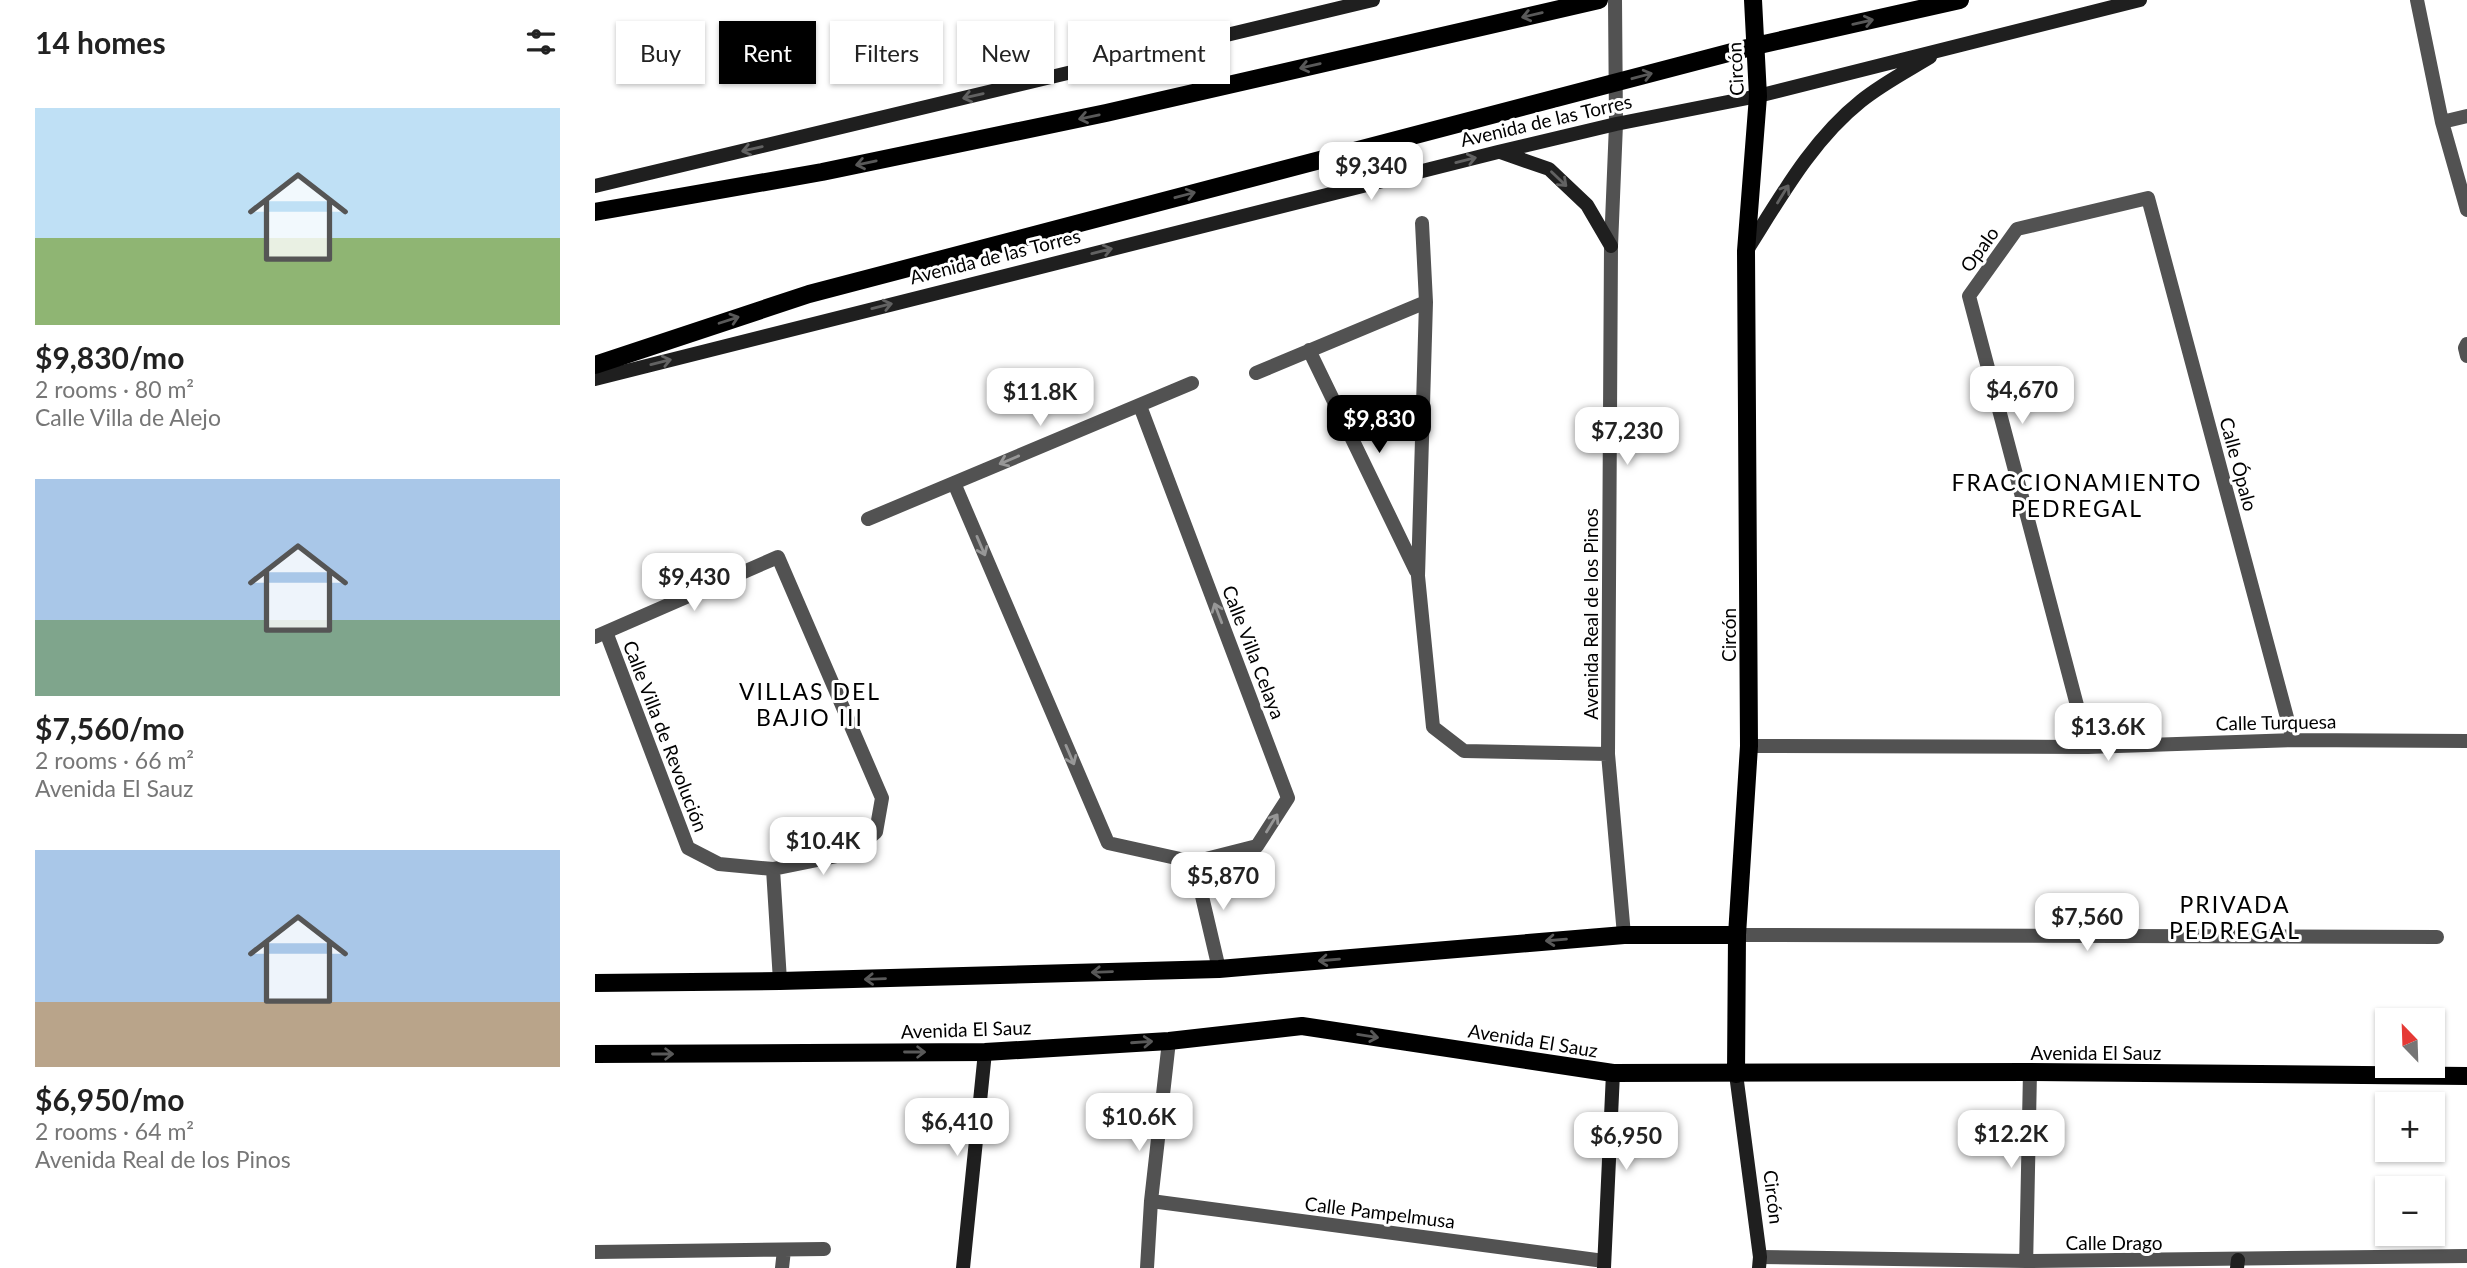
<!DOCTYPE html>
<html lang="en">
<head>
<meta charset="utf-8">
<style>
	:root { --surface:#fff; --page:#f2f2f2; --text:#222; --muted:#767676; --accent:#000 }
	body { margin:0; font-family:Lato,sans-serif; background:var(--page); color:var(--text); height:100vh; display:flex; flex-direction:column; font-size:26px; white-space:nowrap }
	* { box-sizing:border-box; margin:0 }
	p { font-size:23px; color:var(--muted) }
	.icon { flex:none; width:38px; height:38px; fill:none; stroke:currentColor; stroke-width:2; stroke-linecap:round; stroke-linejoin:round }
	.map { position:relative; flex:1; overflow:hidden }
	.details { display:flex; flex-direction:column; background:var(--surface); width:595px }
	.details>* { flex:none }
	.hud { position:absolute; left:21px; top:21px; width:665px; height:63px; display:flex; gap:14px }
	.needle { width:46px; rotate:337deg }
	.buttons { position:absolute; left:1780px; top:1008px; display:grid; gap:14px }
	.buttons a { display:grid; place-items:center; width:70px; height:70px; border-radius:0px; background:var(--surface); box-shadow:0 2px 5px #0004; font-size:35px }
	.price { position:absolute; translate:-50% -60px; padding:0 16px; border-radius:14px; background:#fff; color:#222; font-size:23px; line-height:46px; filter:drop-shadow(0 2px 4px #0008) }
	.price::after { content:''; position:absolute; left:50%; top:42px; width:21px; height:16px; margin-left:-10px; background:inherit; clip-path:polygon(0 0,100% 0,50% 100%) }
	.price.on { background:var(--accent); color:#fff }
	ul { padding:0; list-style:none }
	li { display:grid; align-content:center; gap:14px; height:371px; padding:0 35px }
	li span { display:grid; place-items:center; height:217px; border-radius:0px; color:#555 }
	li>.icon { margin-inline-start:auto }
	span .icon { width:126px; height:126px; fill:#fffc; stroke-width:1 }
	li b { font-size:30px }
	h2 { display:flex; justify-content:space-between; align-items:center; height:84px; padding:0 35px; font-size:30px }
	.tag { padding:0 24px; border-radius:0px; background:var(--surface); box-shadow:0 2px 5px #0004; font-size:24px; line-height:63px }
	.tag.on { background:var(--accent); color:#fff }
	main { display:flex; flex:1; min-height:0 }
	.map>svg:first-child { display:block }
</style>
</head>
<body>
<main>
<section class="details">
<h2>14 homes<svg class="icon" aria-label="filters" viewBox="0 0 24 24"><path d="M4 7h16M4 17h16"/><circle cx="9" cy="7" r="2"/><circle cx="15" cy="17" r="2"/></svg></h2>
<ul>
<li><span style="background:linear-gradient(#bfe0f5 60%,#8fb573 0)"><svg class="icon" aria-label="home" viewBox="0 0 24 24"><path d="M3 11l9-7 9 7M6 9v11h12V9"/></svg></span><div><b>$9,830/mo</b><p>2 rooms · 80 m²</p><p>Calle Villa de Alejo</p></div></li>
<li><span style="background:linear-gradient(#a9c7e8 65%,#7fa58c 0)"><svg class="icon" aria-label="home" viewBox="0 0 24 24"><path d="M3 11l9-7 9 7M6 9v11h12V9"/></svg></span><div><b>$7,560/mo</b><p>2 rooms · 66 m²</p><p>Avenida El Sauz</p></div></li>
<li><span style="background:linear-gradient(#a9c7e8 70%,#b9a48a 0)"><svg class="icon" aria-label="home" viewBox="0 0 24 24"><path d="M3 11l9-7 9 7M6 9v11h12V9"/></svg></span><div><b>$6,950/mo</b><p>2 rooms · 64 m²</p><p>Avenida Real de los Pinos</p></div></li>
</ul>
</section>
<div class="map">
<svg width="1872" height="1268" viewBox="0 0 1872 1268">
	<rect width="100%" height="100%" fill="#fff"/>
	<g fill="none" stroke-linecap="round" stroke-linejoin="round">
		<path stroke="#525252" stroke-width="14" d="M1020 0 1021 124 1016 246 1013 754 1029 935
			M1822 0 1847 122 1872 210
			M1847 122 1872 116
			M827 223 831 302 823 576 838 727 869 751 1013 754
			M1872 344 1870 348 1872 356
			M714 350 821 571
			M661 373 831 302
			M359 483 513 843 599 862 662 846 693 798 545 406
			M273 519 597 383
			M0 637 11 632 183 557 287 798 281 832 257 853 178 869 124 864 93 848 11 632
			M1154 746 1493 747 1698 740 1872 741
			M1493 747 1374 296 1422 229 1553 198 1698 740
			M599 862 624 969
			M178 869 185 981
			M1142 935 1842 937
			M556 1201 1009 1261
			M0 1252 229 1249
			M1165 1257 1431 1261 1872 1256
			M187 1268 189 1250
			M552 1268 556 1201 574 1041
			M1431 1268 1435 1072"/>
		<path stroke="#1f1f1f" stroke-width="14" d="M905 152 954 169 992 205 1016 246
			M0 186 778 0
			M1152 250C1185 198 1217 140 1266 101 1287 84 1312 71 1335 57
			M0 379 903 152 1021 124 1163 96 1545 0
			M1141 1074 1165 1257 1164 1268
			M368 1268 390 1052
			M1009 1268 1018 1073
			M1642 1268 1643 1260"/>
		<path stroke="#000" stroke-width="18" d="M0 212 227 172 511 113 1004 0
			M0 365 214 294 1160 46 1365 0
			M0 983 185 981 624 969 1029 935H1142
			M0 1054 390 1052 574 1041 707 1026 1018 1073 1435 1072 1872 1076
			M1141 1074 1142 935 1154 746 1151 251 1163 96 1158 0"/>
	</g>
	<defs><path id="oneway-shaft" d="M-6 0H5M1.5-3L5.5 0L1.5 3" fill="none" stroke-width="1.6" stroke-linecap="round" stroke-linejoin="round" transform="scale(1.75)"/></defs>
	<g stroke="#595959">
		<use href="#oneway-shaft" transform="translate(937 15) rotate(167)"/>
		<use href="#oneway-shaft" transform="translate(1268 22) rotate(-13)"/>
		<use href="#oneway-shaft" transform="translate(715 66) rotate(167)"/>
		<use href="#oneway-shaft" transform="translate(1047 76) rotate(-15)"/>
		<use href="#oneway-shaft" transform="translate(494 117) rotate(168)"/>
		<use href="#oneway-shaft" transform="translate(271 163) rotate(168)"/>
		<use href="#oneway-shaft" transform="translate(590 195) rotate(-15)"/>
		<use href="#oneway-shaft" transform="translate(134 320) rotate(-18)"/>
		<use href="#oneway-shaft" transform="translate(961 940) rotate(175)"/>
		<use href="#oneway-shaft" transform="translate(734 960) rotate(175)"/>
		<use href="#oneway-shaft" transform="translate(507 972) rotate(178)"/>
		<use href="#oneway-shaft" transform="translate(280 979) rotate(178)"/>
		<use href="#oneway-shaft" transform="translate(773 1036) rotate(9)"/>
		<use href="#oneway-shaft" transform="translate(547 1042) rotate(-4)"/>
		<use href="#oneway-shaft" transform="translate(320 1052)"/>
		<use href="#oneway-shaft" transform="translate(68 1054)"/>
	</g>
	<g stroke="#626262">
		<use href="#oneway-shaft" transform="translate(378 96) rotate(167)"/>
		<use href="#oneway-shaft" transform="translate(157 149) rotate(167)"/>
		<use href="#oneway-shaft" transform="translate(871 160) rotate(-14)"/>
		<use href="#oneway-shaft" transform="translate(964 179) rotate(44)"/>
		<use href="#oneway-shaft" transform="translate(1188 194) rotate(-58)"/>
		<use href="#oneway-shaft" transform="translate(507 251) rotate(-14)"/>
		<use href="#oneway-shaft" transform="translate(287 306) rotate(-14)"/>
		<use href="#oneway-shaft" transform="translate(66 362) rotate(-14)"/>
	</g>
	<g stroke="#979797">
		<use href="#oneway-shaft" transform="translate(414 460) rotate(157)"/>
		<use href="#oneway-shaft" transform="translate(386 546) rotate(67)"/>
		<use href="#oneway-shaft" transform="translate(623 613) rotate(-111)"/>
		<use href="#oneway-shaft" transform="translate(475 755) rotate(67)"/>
		<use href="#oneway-shaft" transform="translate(677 823) rotate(-58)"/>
	</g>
	<g text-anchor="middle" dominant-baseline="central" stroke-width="6" stroke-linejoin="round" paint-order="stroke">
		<g font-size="19" fill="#000" stroke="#fff">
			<text transform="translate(1140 69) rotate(-93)">Circón</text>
			<text transform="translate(951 120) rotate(-13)">Avenida de las Torres</text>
			<text transform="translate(1384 249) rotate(-54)">Opalo</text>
			<text transform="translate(400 256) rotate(-14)">Avenida de las Torres</text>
			<text transform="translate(1644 464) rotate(75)">Calle Ópalo</text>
			<text transform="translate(995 614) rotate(-90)">Avenida Real de los Pinos</text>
			<text transform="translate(1133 635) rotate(-90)">Circón</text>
			<text transform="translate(659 652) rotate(69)">Calle Villa Celaya</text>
			<text transform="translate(1681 722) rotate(-1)">Calle Turquesa</text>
			<text transform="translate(71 736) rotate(69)">Calle Villa de Revolución</text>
			<text transform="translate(371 1029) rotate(-2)">Avenida El Sauz</text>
			<text transform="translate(938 1040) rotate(9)">Avenida El Sauz</text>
			<text x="1501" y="1052">Avenida El Sauz</text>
			<text transform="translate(1179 1197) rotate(83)">Circón</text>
			<text transform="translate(785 1212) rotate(7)">Calle Pampelmusa</text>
			<text x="1519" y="1242">Calle Drago</text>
		</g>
		<g font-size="23" letter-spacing="2" fill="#000" stroke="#fff">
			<text x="1482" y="482">FRACCIONAMIENTO<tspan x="1482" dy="26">PEDREGAL</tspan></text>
			<text x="215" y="691">VILLAS DEL<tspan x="215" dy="26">BAJIO III</tspan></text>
			<text x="1640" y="904">PRIVADA<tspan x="1640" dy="26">PEDREGAL</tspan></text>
		</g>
	</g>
</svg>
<div class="buttons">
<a><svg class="needle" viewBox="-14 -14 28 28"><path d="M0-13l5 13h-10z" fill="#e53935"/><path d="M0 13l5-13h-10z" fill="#767676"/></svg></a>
<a>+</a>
<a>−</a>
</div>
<b class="price" style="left:776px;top:202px">$9,340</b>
<b class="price" style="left:1427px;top:426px">$4,670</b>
<b class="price" style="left:445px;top:428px">$11.8K</b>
<b class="price on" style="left:784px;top:455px">$9,830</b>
<b class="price" style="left:1032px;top:467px">$7,230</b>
<b class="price" style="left:99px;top:613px">$9,430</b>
<b class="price" style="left:1513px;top:763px">$13.6K</b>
<b class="price" style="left:228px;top:877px">$10.4K</b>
<b class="price" style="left:628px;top:912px">$5,870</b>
<b class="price" style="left:1492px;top:953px">$7,560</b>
<b class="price" style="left:544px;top:1153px">$10.6K</b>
<b class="price" style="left:362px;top:1158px">$6,410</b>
<b class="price" style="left:1416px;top:1170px">$12.2K</b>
<b class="price" style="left:1031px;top:1172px">$6,950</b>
<div class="hud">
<a class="tag">Buy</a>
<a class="tag on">Rent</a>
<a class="tag">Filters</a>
<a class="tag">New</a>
<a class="tag">Apartment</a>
</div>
</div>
</main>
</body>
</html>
